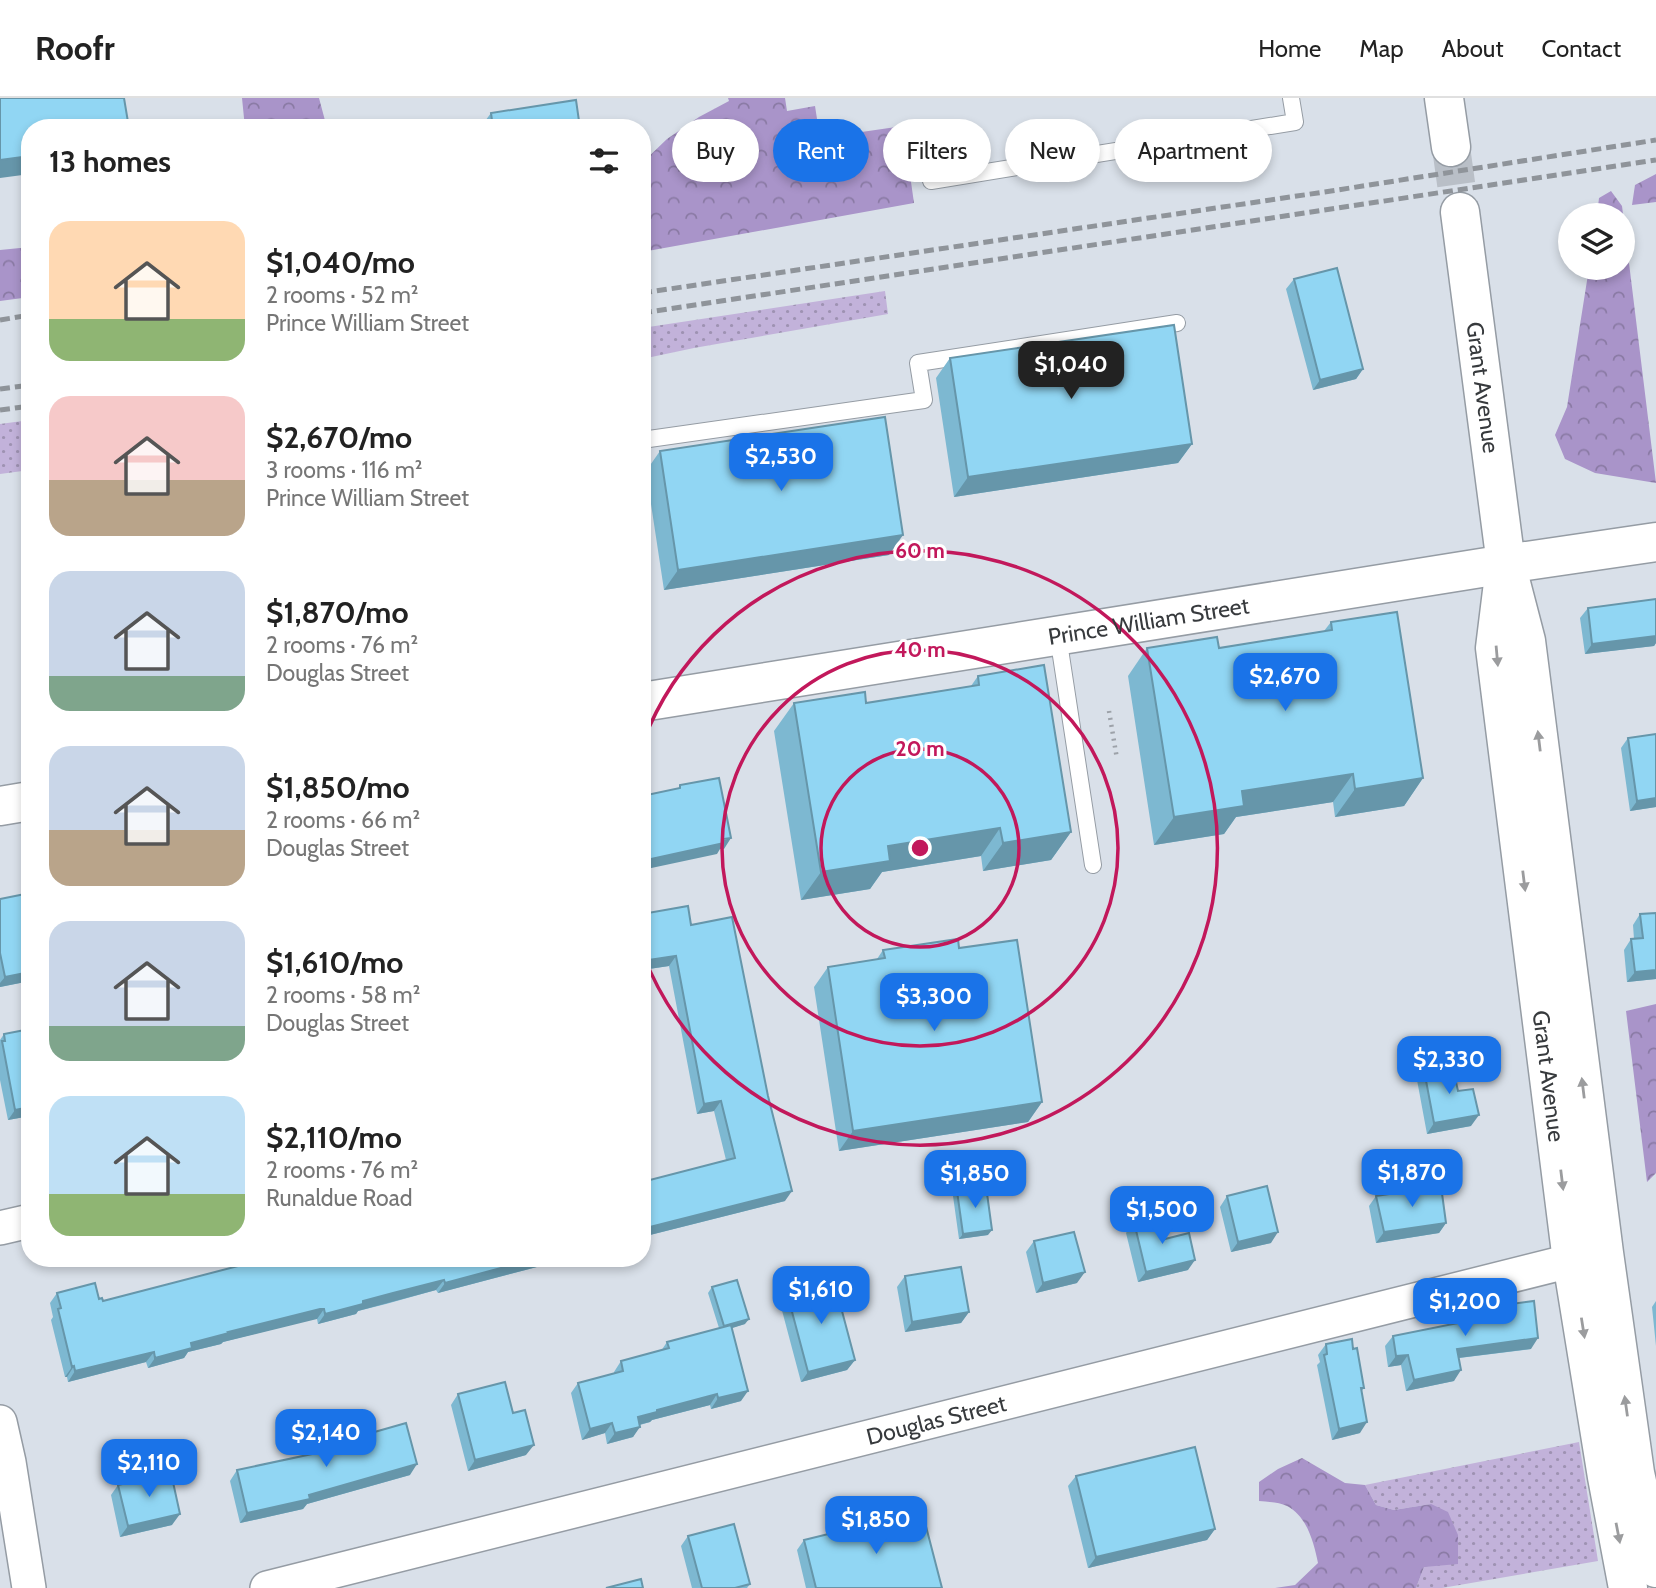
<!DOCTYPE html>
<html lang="en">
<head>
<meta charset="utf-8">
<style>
	:root { --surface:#fff; --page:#f6f6f6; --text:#222; --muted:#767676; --line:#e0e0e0; --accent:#1a73e8 }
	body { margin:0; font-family:Cabin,sans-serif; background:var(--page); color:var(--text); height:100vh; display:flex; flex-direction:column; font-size:26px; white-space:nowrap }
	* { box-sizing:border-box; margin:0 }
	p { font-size:23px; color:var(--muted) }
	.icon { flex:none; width:38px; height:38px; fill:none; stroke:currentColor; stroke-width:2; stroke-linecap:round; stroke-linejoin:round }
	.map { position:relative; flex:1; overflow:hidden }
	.drawer { position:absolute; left:21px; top:21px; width:630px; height:1148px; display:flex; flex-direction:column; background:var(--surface); border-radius:28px; box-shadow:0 4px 10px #0003 }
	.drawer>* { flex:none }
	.hud { position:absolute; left:672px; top:21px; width:665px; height:63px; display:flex; gap:14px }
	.tools { position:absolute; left:1558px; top:105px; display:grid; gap:14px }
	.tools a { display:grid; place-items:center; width:77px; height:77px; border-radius:50%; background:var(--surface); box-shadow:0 4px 10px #0003; font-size:35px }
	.price { position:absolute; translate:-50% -60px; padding:0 16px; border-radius:14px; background:var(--accent); color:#fff; font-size:23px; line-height:46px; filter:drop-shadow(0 2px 4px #0008) }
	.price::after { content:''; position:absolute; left:50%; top:42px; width:21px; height:16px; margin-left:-10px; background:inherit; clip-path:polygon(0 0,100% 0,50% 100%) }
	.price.current { background:#222; color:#fff }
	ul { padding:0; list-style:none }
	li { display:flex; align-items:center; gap:21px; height:175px; padding:0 28px }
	li span { display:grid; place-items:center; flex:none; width:196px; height:140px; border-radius:21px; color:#555 }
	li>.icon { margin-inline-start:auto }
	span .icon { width:84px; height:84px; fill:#fffc; stroke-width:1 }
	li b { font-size:30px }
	h2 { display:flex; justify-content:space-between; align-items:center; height:84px; padding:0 28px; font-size:30px }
	.pill { padding:0 24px; border-radius:32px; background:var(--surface); box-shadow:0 4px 10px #0003; font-size:24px; line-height:63px }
	.pill.current { background:var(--accent); color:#fff }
	header { display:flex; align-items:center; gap:42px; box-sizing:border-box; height:98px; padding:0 35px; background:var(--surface); border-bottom:2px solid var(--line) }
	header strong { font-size:33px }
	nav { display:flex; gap:38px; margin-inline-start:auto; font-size:24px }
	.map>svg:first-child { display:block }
</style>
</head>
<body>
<header>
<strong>Roofr</strong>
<nav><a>Home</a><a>Map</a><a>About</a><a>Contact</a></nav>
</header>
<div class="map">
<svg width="1656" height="1490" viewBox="0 0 1656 1490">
	<defs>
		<pattern id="green-dots" width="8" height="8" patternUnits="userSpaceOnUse" patternTransform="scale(1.75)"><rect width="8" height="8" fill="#c2b2da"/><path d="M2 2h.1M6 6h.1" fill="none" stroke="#9e92b2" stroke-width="1.8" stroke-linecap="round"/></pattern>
		<pattern id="forest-crowns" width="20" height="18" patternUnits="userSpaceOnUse" patternTransform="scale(1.75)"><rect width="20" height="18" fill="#a994c9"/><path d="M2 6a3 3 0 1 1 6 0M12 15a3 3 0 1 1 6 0" fill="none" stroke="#8a7aa4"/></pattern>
	</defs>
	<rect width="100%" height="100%" fill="#d9e0e9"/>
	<path fill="url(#green-dots)" d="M885 193 888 216 694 250 642 261V230Z
		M30 322V372L0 376V326Z
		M1579 1344 1598 1463 1442 1490H1416L1424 1469 1431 1406 1394 1412 1376 1407 1365 1387Z"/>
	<path fill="url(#forest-crowns)" d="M242 0H319L327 30H245Z
		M728 0H785L787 13 815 8 820 40 903 28 914 105 642 154V65L667 41 699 19 729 3Z
		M1656 76V104L1632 107 1635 87Z
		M1611 93 1622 108 1656 385 1595 375 1565 361 1555 337 1567 309 1589 170H1622V117H1597L1599 100Z
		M30 149V199L0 203V152Z
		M1656 906V1075L1647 1084 1626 913Z
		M1302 1360 1345 1385 1365 1387 1376 1407 1394 1412 1431 1406 1448 1414 1458 1437V1466L1424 1469 1416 1490H1275L1295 1487 1318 1465C1314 1445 1307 1418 1287 1408 1279 1404 1268 1404 1259 1403V1384L1278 1371Z"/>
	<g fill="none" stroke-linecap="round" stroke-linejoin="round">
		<path stroke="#b9bfc7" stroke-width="38" stroke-dasharray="38 19" stroke-linecap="butt" d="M1451 49 1460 114"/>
		<defs>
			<path id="service" d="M931 83 1295 24 1291 0
				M642 342 924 302 918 265 1177 225
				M1058 538 1093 767"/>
			<g id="minor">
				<path d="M0 1130 30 1123"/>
				<path d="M0 1324 9 1364 29 1490"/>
				<path id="s1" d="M267 1490 1598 1156"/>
			</g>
			<g id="tertiary">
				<path id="s2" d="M642 604 1506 466 1656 444"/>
				<path d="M0 708 30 703"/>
			</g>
			<g id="primary">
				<path d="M1444 0 1451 49"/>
				<path id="s3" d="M1460 114 1506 466 1526 543 1604 1155 1635 1375 1656 1470"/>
				<path id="s4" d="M1503 485 1495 550 1572 1163 1607 1379 1628 1490"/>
			</g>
		</defs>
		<use href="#service" stroke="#959ca4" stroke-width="18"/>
		<use href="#minor" stroke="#959ca4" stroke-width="36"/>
		<use href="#tertiary" stroke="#959ca4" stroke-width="41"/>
		<use href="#primary" stroke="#959ca4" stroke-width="41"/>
		<path stroke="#9da2a9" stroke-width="4.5" stroke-dasharray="2 5" stroke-linecap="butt" d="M1109 613 1117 661"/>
		<use href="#service" stroke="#fff" stroke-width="16"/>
		<use href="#minor" stroke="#fff" stroke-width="33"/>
		<use href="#tertiary" stroke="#fff" stroke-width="38"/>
		<use href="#primary" stroke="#fff" stroke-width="38"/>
		<path stroke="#8f949a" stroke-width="5" stroke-dasharray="10 5" stroke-linecap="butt" d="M642 195 1331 93 1656 42
			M642 215 1656 62
			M0 222 30 217
			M0 291 30 287
			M0 312 30 308"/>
	</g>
	<path fill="#7db8d1" d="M491 15 580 30H480Z
		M1294 181 1363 271 1356 281 1313 292 1286 191Z
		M950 260 1192 346 1178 365 954 399 936 280Z
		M660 353 889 457 664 492 646 373Z
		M1656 501V545L1654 548 1585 556 1580 520 1588 510Z
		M1331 524 1423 680 1404 708 1335 719 1333 704 1236 719 1224 736 1154 747 1128 578 1147 550H1219L1324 533Z
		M978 578 1071 734 1051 762 983 773 981 758 882 774 870 791 801 802 774 633 794 605H866L971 588Z
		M1628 640 1656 709 1630 713 1621 650Z
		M0 801 30 883 0 889Z
		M642 816 691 827 785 1103 642 1139V1084L726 1062 714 1013 697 1016 669 868 642 872Z
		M1640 816 1656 881 1627 884 1624 852 1631 841H1634L1633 827Z
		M959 850 1042 1004 1028 1024 839 1053 814 889 828 869 877 861 883 852Z
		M4 936 30 1018 8 1022 0 982V942Z
		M1424 972 1458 993 1471 1028 1427 1036 1417 982Z
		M957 1093 988 1137 959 1141 953 1098Z
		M1227 1098 1271 1145 1231 1154 1220 1109Z
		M1376 1098 1446 1125 1439 1135 1376 1145 1369 1108Z
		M1134 1124 1165 1141 1188 1172 1138 1184 1126 1135Z
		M1034 1143 1077 1185 1036 1195 1026 1154Z
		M234 1160H571L438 1195 436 1192 386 1206 358 1213 356 1216 318 1226 317 1221H313L223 1244 221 1246 188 1254 184 1260 148 1270 146 1264 68 1284 67 1279H65L51 1222 53 1219 50 1205 57 1195 99 1201 103 1203 236 1169Z
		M905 1178 969 1214 961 1225 905 1234 897 1189Z
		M712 1189 745 1226 731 1230 741 1303 711 1311 710 1307 652 1322 650 1324 640 1327 633 1339 607 1346 605 1335 582 1342 571 1295 578 1285 614 1276V1274L621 1263 661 1253 667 1244 719 1230 708 1195Z
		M787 1195 855 1262 847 1272 801 1284 780 1205Z
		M1656 1203V1248L1652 1209Z
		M1481 1210 1531 1251 1459 1260 1454 1283 1406 1293 1401 1267 1388 1269 1385 1248 1393 1238 1474 1222V1220Z
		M1326 1246 1353 1251 1364 1290 1361 1294 1360 1335 1332 1342 1317 1267 1320 1264 1318 1257Z
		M458 1296 513 1315 526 1357 468 1373 451 1307Z
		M343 1343 410 1377 307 1406 303 1411 240 1425 230 1383 237 1372 338 1351Z
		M1076 1378 1215 1431 1207 1442 1088 1470 1068 1388Z
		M118 1387 172 1427 120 1439 111 1397Z
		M688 1438 750 1486 747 1490H692L681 1448Z
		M804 1442 942 1490H806L797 1452Z"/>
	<path fill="#6696aa" d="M30 58V76L0 80V62Z
		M1363 271 1356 281 1313 292 1320 282Z
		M1192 346 1178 365 954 399 968 379Z
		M903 437 889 457 664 492 678 472Z
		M1656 538V545L1654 548 1585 556 1592 546Z
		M1353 676 1333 704 1236 719 1224 736 1154 747 1174 719 1242 693Z
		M1423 680 1404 708 1335 719 1355 691Z
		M1656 700V709L1630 713 1637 703Z
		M1000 730 981 758 882 774 870 791 801 802 821 774 888 748Z
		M1071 734 1051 762 983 773 1003 745Z
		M731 740 724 751H720L717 756 642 772V763Z
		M676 858 669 868 642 872V863Z
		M1656 872V881L1627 884 1635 874Z
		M30 874V883L0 889V885L5 879Z
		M721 1003 714 1013 697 1016 704 1006Z
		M1042 1004 1028 1024 839 1053 853 1033Z
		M30 1009V1018L8 1022 15 1012Z
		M1479 1017 1471 1028 1427 1036 1434 1025Z
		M792 1093 785 1103 642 1139V1131Z
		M1446 1125 1439 1135 1376 1145 1384 1134Z
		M992 1132 988 1137 959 1141 963 1136Z
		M1278 1134 1271 1145 1231 1154 1238 1144Z
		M538 1160H571L438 1195 445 1185Z
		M1195 1162 1188 1172 1138 1184 1146 1174Z
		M1085 1174 1077 1185 1036 1195 1043 1185Z
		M444 1182 436 1192 358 1213 356 1216 318 1226 325 1216 363 1203Z
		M320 1211H324L317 1221 223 1244 221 1246 188 1254 184 1260 148 1270 155 1260 191 1245 228 1234Z
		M969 1214 961 1225 905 1234 912 1224Z
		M749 1221 745 1226 720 1234 724 1228Z
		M1538 1240 1531 1251 1450 1261 1457 1251Z
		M154 1254 146 1264 68 1284 75 1273Z
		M1408 1257 1401 1267 1388 1269 1396 1258Z
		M855 1262 847 1272 801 1284 808 1274Z
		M74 1268 67 1279H65L72 1269Z
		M1461 1272 1454 1283 1406 1293 1414 1282Z
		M748 1293 741 1303 711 1311 718 1300Z
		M717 1296 710 1307 652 1322 650 1324 630 1329 638 1319 657 1312Z
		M1367 1324 1360 1335 1332 1342 1339 1331Z
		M612 1325 605 1335 582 1342 590 1331Z
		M640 1329 633 1339 607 1346 615 1335Z
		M534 1347 526 1357 468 1373 475 1362Z
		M417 1366 410 1377 307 1406 303 1411 240 1425 247 1415Z
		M180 1416 172 1427 120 1439 128 1428Z
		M1215 1431 1207 1442 1088 1470 1096 1459Z"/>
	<path fill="#91d6f3" stroke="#6696aa" stroke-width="2" d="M0 0H124L129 30H30V58L0 62Z
		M576 2 580 30H493L491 15Z
		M1337 170 1363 271 1320 282 1294 181Z
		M1174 227 1192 346 968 379 950 260Z
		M885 319 903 437 678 472 660 353Z
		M1656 501V538L1592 546 1588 510Z
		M1397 514 1423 680 1355 691 1353 676 1242 693 1244 708 1174 719 1147 550 1217 539 1219 550 1332 532 1331 524Z
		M1044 567 1071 734 1003 745 1000 730 888 748 890 763 821 774 794 605 865 594 866 605 979 587 978 578Z
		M1656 636V700L1637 703 1628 640Z
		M719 680 731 740 723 741 724 745 642 763V698L680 690V687Z
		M30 795V874L5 879 0 855V801Z
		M688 808 691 827 732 819 768 998 792 1093 642 1131V1084L735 1060 721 1003 704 1006 676 858 642 863V816Z
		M1656 815V872L1635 874 1631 841 1643 840 1640 816Z
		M958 841 959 850 1017 842 1042 1004 853 1033 828 869 885 860 883 852Z
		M30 931V1009L15 1012 2 943H5L4 936Z
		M1452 966 1458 993 1473 991 1479 1017 1434 1025 1424 972Z
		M986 1088 992 1132 963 1136 957 1093Z
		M1267 1088 1278 1134 1238 1144 1227 1098Z
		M1441 1088 1446 1125 1384 1134 1376 1098Z
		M1160 1118 1165 1141 1189 1135 1195 1162 1146 1174 1134 1124Z
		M1074 1134 1085 1174 1043 1185 1034 1143Z
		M244 1160H538L445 1185 444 1182 393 1195 363 1203V1206L325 1216 324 1211H320L228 1234 229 1235 191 1245 192 1250 155 1260 154 1254 75 1273 74 1268 72 1269 58 1211 61 1210 57 1195 95 1185 99 1201 102 1200 103 1203 242 1167V1164L245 1163Z
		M961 1169 969 1214 912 1224 905 1178Z
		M737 1182 749 1221 724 1228 712 1189Z
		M834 1183 855 1262 808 1274 787 1195Z
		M1534 1203 1538 1240 1457 1251 1461 1272 1414 1282 1408 1257 1396 1258 1393 1238 1483 1220 1481 1210Z
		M731 1227 748 1293 718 1300 717 1296 657 1312V1314L638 1319 640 1329 615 1335 612 1325 590 1331 578 1285 623 1273 621 1263 669 1250 667 1244Z
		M1352 1241 1353 1251 1357 1250 1364 1290H1361L1367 1324 1339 1331 1324 1257 1327 1256 1326 1246Z
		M505 1284 513 1315 525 1312 534 1347 475 1362 458 1296Z
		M406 1325 417 1366 309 1397 310 1401 247 1415 237 1372 345 1349 343 1343Z
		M1195 1349 1215 1431 1096 1459 1076 1378Z
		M171 1375 180 1416 128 1428 118 1387Z
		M922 1413 942 1490H816L804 1442Z
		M734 1426 750 1486 735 1490H702L688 1438Z
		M641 1481 643 1490H606Z"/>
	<defs><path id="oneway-solid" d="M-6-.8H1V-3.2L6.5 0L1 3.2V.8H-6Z" transform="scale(1.75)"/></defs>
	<g fill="#9b9c9e">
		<use href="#oneway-solid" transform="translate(1497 558) rotate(85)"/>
		<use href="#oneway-solid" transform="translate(1539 643) rotate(-97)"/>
		<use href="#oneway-solid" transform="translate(1524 783) rotate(83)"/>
		<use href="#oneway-solid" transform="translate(1583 990) rotate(-97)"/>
		<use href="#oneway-solid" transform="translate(1562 1082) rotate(83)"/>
		<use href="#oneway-solid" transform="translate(1583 1230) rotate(81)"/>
		<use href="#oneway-solid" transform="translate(1626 1308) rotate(-98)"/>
		<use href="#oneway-solid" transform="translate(1618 1435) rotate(79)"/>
	</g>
	<g fill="none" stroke="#c2185b" stroke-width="3.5">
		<circle cx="920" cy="750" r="99"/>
		<circle cx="920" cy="750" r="198"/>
		<path d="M643 644A297 297 0 1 1 643 856"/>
	</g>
	<g text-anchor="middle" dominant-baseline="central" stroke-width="6" stroke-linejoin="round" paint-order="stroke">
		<g font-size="23" fill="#373a3d" stroke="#fff">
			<text stroke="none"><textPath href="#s3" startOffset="177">Grant Avenue</textPath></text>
			<text stroke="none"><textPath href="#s2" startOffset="513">Prince William Street</textPath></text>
			<text stroke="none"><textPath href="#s4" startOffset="497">Grant Avenue</textPath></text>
			<text stroke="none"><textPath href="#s1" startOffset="690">Douglas Street</textPath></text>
		</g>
	</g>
	<circle cx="920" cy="750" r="10" fill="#c2185b" stroke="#fff" stroke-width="3.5"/>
	<g font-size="21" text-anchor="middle" font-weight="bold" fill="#c2185b" stroke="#fff" stroke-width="6" stroke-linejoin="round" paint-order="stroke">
		<text x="920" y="460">60 m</text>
		<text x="920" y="559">40 m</text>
		<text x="920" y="658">20 m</text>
	</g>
</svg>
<div class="tools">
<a><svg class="icon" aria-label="layers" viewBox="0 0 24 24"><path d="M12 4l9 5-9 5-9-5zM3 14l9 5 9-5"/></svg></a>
</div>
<b class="price current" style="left:1071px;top:303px">$1,040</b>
<b class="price" style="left:781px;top:395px">$2,530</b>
<b class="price" style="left:1285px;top:615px">$2,670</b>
<b class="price" style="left:934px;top:935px">$3,300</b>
<b class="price" style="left:1449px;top:998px">$2,330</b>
<b class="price" style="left:1412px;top:1111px">$1,870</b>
<b class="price" style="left:975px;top:1112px">$1,850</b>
<b class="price" style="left:1162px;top:1148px">$1,500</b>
<b class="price" style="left:821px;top:1228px">$1,610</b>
<b class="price" style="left:1465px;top:1240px">$1,200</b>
<b class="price" style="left:326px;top:1371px">$2,140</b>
<b class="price" style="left:149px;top:1401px">$2,110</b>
<b class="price" style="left:876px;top:1458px">$1,850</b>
<div class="hud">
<a class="pill">Buy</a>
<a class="pill current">Rent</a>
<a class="pill">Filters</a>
<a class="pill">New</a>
<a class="pill">Apartment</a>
</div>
<section class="drawer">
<h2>13 homes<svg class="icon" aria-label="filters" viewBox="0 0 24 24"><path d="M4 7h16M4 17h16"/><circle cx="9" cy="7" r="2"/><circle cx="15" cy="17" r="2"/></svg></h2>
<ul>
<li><span style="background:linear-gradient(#ffd9b3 70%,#8fb573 0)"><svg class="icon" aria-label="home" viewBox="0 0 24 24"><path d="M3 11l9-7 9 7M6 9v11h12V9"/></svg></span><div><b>$1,040/mo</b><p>2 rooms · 52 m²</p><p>Prince William Street</p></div></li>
<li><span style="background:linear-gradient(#f6c9c9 60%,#b9a48a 0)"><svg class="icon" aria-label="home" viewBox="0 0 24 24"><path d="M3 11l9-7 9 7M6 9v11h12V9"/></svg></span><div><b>$2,670/mo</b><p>3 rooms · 116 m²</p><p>Prince William Street</p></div></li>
<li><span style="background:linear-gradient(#c9d6e8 75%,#7fa58c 0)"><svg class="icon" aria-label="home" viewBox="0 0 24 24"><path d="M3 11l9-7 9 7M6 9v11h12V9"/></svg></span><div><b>$1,870/mo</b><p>2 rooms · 76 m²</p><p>Douglas Street</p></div></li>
<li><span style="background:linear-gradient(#c9d6e8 60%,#b9a48a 0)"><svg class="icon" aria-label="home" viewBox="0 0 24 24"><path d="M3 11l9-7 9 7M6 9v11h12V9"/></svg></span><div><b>$1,850/mo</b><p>2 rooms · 66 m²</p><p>Douglas Street</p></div></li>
<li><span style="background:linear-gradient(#c9d6e8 75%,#7fa58c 0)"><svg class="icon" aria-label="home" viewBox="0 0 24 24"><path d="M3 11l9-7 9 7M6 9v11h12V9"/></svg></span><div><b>$1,610/mo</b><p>2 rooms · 58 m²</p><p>Douglas Street</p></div></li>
<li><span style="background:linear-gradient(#bfe0f5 70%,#8fb573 0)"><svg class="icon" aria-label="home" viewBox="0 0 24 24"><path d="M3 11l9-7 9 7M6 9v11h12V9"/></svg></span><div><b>$2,110/mo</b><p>2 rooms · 76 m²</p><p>Runaldue Road</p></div></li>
</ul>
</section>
</div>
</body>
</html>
